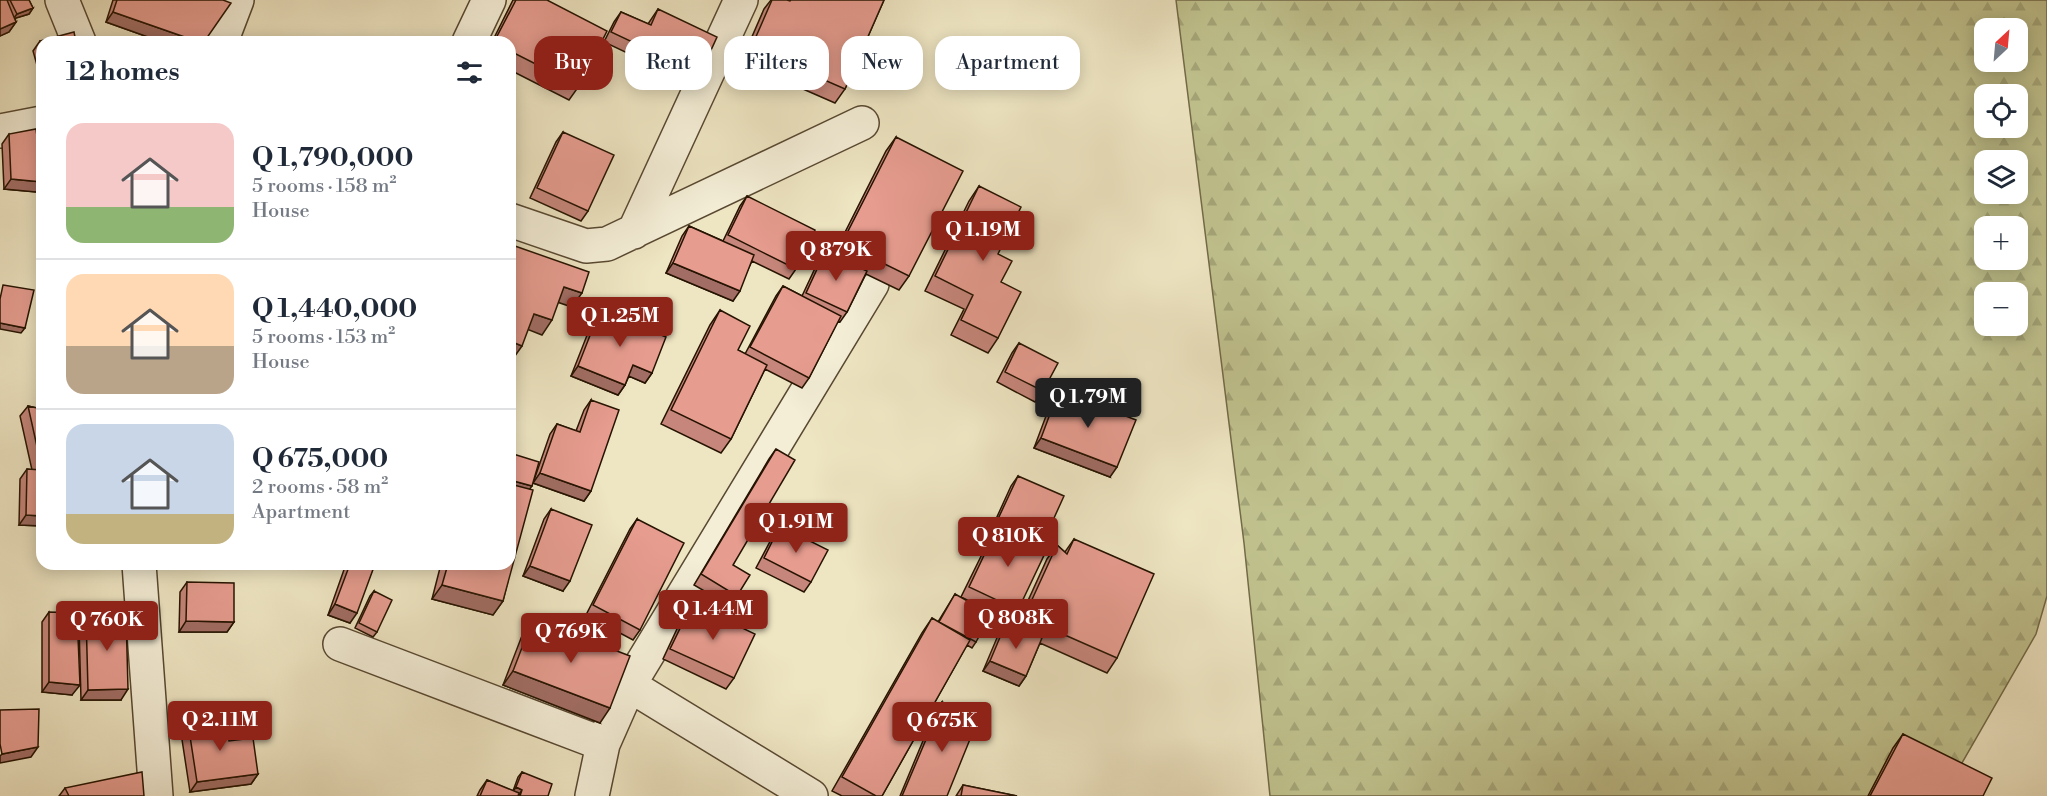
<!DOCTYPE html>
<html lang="en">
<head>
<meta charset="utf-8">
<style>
	:root { --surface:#fff; --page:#f6f6f7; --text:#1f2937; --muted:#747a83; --line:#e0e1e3; --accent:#8f2418 }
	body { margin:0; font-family:"Libre Bodoni",serif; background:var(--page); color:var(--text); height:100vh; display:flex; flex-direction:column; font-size:22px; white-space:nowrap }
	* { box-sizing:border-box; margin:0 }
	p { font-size:20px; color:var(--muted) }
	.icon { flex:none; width:33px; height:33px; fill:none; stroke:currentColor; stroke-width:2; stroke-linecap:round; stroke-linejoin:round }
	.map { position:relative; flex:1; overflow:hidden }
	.sheet { position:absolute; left:36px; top:36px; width:480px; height:534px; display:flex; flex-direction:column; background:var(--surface); border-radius:18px; box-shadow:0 3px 15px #0003 }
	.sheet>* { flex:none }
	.top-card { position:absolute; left:534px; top:36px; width:570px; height:54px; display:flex; gap:12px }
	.needle { width:39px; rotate:26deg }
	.fabs { position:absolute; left:1974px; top:18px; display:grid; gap:12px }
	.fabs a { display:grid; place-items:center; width:54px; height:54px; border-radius:12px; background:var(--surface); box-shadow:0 3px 15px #0003; font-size:30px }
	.price { position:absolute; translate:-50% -51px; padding:0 14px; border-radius:6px; background:var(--accent); color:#fff; font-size:20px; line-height:39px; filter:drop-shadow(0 2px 3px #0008) }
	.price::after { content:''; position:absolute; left:50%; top:36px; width:18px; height:14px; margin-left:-9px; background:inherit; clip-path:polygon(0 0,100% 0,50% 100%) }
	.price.current { background:#222; color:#fff }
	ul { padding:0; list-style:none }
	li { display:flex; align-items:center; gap:18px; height:150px; padding:0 30px }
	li+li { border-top:2px solid var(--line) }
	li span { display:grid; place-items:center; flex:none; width:168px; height:120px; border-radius:18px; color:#555 }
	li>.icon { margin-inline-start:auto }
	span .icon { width:72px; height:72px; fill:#fffc; stroke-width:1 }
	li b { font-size:26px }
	h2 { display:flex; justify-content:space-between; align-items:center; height:72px; padding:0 30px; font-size:26px }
	.chip { padding:0 21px; border-radius:18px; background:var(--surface); box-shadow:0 3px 15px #0003; font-size:21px; line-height:54px }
	.chip.current { background:var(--accent); color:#fff }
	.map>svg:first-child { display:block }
</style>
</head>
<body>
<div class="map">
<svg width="2047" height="796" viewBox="0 0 2047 796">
	<defs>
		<pattern id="forest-firs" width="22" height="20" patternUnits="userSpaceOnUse" patternTransform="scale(1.5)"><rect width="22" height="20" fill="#c0c28e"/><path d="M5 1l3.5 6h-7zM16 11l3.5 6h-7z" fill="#a5a679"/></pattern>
	</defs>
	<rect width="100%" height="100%" fill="#eee5c2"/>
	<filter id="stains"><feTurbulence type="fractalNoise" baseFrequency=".00333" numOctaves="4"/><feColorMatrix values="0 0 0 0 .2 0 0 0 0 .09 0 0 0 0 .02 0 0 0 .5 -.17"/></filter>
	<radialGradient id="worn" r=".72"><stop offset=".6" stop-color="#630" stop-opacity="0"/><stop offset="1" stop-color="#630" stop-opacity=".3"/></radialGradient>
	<path fill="url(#forest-firs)" stroke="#736a48" stroke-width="1.5" fill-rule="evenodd" d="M1176 0H2047V596L2036 634 1943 796H1270L1244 543ZM1984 28H2018V62H1984ZM1984 94H2018V128H1984ZM1984 160H2018V194H1984ZM1984 226H2018V260H1984ZM1984 292H2018V326H1984Z"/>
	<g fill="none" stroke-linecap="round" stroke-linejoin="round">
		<defs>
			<path id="minor" d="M62 0 79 42
				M221 42 237 0
				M469 42 489 0
				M0 131 42 123
				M510 220 586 246 607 244 862 123
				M634 232 741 0
				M139 564 156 796
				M340 644 603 744
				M629 685 811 796
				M592 796 603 744 629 685 872 284"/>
		</defs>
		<use href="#minor" stroke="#584831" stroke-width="36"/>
		<use href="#minor" stroke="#f4eed7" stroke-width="33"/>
	</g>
	<path fill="#c6867b" stroke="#261301" stroke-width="1.5" d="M0 0H29L33 8 29 14 15 18 16 22 9 32 0 36Z
		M113 0H223L204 42H162L106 22Z
		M513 0H547L579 86 569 100 510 70V42H492Z
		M771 0H884L845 89 835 103 741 62 764 9Z
		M658 9 700 74 693 84 604 42 614 22 621 12 648 24Z
		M40 41 42 42V83L33 51Z
		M563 132 588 211 581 221 530 198 556 142Z
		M42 133V146L40 136Z
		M9 134 36 192 4 189 2 144Z
		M896 137 909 276 899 290 866 274 847 312 840 322 838 321 809 378 802 388 765 369 731 439 721 453 661 424 710 325 720 310 738 350 745 354 776 296 783 286 802 296 818 262 825 252 833 256 886 151Z
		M979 186 998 254 1001 282 998 338 988 353 951 335 964 309 925 291 969 201Z
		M747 196 796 269 789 279 752 261 733 301 666 273 682 236 689 226 723 241 740 206Z
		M600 310 652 373 645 383 629 376 625 385 618 395 571 376 593 320Z
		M1019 343 1043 391 1035 402 997 382 1012 353Z
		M1059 390 1110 477 1034 448 1052 400Z
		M591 400V491L584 501 533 483 550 434 557 424 576 431 584 410Z
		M28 406 42 409V526L19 525 20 479 27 469 32 470 20 416Z
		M776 449 733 565 737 596 730 606 694 585 769 459Z
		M1018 476 1044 540 1040 546 1018 610 1010 621 961 597 991 536 994 531 991 530 1011 486Z
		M530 489 503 601 493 615 432 599 441 564H510Z
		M551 509 563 591 523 576 544 519Z
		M637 519 640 630 633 640 586 615 630 529Z
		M780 526 811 582 804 592 756 568 773 536Z
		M1074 539 1117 658 1107 673 1040 643 1026 676 1019 686 983 671 999 633 1006 623 1016 627 1047 559 1057 545 1065 552Z
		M346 564H375L350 623 328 615Z
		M187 582 234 622 227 632H179L180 592Z
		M374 591 377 632 373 637 355 628 370 596Z
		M955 594 976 642 972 648 967 645 882 796H842L832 791 922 633 932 618 938 622Z
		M692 604 734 678 726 689 663 659 684 614Z
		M49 612 72 695 42 692V622Z
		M86 615 121 700H81L79 625Z
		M533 619 600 723 503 685 523 633Z
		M942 702 947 796H900L935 712Z
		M188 723 229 741 258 774 251 784 190 792 181 733Z
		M1903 734 1983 796H1868L1893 748Z
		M522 772 548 796H518V795V796H477L480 790 487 780 513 791 518 777Z
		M963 785 1017 796H956Z
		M65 788 144 796H59Z"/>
	<path fill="#a16d64" stroke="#261301" stroke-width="1.5" d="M33 8 29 14 13 19 17 14Z
		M113 12 199 42H162L106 22Z
		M16 22 9 32 0 36V29Z
		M11 179 42 182V184L36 192 4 189Z
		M673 263 740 291 733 301 666 273Z
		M564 287 582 293 572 307 554 301Z
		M534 314 552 320 542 335 524 328Z
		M0 323 25 328 21 333 0 329Z
		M510 341 522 346 512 360 510 359Z
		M633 365 652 373 645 383 626 375Z
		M578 366 625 385 618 395 571 376Z
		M1041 438 1117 467 1110 477 1034 448Z
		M540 473 591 491 584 501 533 483Z
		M510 480 532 486 525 496 510 492Z
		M26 515 42 516V526L19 525Z
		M530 566 570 581 563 591 523 576Z
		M442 585 503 601 493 615 432 599Z
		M335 604 357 613 350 623 328 615Z
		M186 621 234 622 227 632H179Z
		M990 661 1026 676 1019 686 983 671Z
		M513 671 610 708 600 723 503 685Z
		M49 682 80 685 72 695 42 692Z
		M128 689 121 700H81L88 690Z
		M38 747 31 757 0 763V756L2 754Z
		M258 774 251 784 190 792 197 782Z
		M516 787 522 790 519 795 512 793Z"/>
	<path fill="#e69c8f" stroke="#261301" stroke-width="1.5" d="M0 0H7L16 22 0 29Z
		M10 0H29L33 8 17 14Z
		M117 0H223L231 3 204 42H199L113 12Z
		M516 0H547L607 31 579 86 510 51V42H494Z
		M772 0H787L790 1 791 0H884L845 89 751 48Z
		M658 9 717 37 700 74 611 32 621 12 651 25Z
		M74 32 76 42H42V46L40 41Z
		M36 129 42 175V182L11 179 9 134Z
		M563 132 614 155 588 211 537 188Z
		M896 137 963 171 909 276 842 243Z
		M979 186 1021 207 998 254 1012 261 1001 282 1021 292 998 338 961 320 973 295 935 276Z
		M747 196 815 230 796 269 728 235Z
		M689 226 754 255 740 291 673 263Z
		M512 245 589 272 582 293 564 287 552 320 534 314 522 346 510 341V251Z
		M825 252 867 271 847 312 806 293Z
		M3 285 34 290 25 328 0 323V299Z
		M783 286 841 316 809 378 750 347Z
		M600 310 666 337 652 373 633 365 625 385 578 366Z
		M720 310 750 326 738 350 767 365 731 439 671 410Z
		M1019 343 1058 363 1043 391 1005 372Z
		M1059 390 1136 420 1117 467 1041 438Z
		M591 400 619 410 591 491 540 473 557 424 580 432Z
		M28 406 42 409V469Z
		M776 449 795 460 733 565 750 575 737 596 701 574Z
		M510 453 539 462 532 486 510 480Z
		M27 469 42 470V516L26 515Z
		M1018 476 1064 496 1044 540 998 519Z
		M510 484 533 490 503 601 442 585 448 564H510Z
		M551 509 592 525 570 581 530 566Z
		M637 519 684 543 640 630 593 605Z
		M780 526 828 550 811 582 764 558Z
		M998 526 1047 549 1018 610 969 587Z
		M1074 539 1154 574 1117 658 1024 617 1057 545 1067 554Z
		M350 564H375L357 613 335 604Z
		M187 582 234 583V622L186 621Z
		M374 591 392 600 377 632 359 623Z
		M955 594 991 614 976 642 939 622Z
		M692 604 755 634 734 678 670 649Z
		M49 612 77 613 80 685 49 682Z
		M126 613 128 689 88 690 86 615Z
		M932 618 970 640 882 796H876L842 777Z
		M533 619 630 656 610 708 513 671Z
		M1006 623 1042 638 1026 676 990 661Z
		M942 702 979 717 947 796H902Z
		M39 709 38 747 2 754 0 744V710Z
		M226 718 229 741 253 738 258 774 197 782 188 723Z
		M1903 734 1992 778 1983 796H1870Z
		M142 772 144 796H69L65 788Z
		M522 772 552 784 548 796H520L522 790 516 787Z
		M487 780 519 793 518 796H480Z
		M963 785 1017 796H961Z"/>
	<rect width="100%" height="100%" filter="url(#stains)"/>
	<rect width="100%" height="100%" fill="url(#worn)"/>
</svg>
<div class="fabs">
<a><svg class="needle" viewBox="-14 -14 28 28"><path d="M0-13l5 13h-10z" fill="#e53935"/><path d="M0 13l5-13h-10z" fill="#747a83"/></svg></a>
<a><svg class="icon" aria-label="locate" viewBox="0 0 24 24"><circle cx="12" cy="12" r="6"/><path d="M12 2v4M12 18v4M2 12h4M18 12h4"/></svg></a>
<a><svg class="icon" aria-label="layers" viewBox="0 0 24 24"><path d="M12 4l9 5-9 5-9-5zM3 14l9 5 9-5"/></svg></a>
<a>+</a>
<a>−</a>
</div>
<b class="price" style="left:983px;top:262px">Q 1.19M</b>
<b class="price" style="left:836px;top:282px">Q 879K</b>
<b class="price" style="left:620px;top:348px">Q 1.25M</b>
<b class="price current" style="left:1088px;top:429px">Q 1.79M</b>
<b class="price" style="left:796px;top:554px">Q 1.91M</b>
<b class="price" style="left:1008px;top:568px">Q 810K</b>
<b class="price" style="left:713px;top:641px">Q 1.44M</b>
<b class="price" style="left:1016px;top:650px">Q 808K</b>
<b class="price" style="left:107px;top:652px">Q 760K</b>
<b class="price" style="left:571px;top:664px">Q 769K</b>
<b class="price" style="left:220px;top:752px">Q 2.11M</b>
<b class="price" style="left:942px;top:753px">Q 675K</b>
<div class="top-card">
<a class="chip current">Buy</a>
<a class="chip">Rent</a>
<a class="chip">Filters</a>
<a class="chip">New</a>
<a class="chip">Apartment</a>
</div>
<section class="sheet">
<h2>12 homes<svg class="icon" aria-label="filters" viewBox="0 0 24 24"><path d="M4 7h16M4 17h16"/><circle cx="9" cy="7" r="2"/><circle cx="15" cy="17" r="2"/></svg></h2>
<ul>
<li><span style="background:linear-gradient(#f6c9c9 70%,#8fb573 0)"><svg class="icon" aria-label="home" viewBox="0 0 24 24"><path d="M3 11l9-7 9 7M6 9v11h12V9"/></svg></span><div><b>Q 1,790,000</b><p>5 rooms · 158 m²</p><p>House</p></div></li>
<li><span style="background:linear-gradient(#ffd9b3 60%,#b9a48a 0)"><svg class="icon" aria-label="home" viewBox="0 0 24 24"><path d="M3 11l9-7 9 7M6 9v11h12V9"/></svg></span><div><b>Q 1,440,000</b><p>5 rooms · 153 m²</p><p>House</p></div></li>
<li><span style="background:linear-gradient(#c9d6e8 75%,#c2b280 0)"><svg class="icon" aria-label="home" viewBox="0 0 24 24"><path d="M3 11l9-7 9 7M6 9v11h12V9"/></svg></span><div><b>Q 675,000</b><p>2 rooms · 58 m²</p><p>Apartment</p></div></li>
</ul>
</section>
</div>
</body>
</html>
